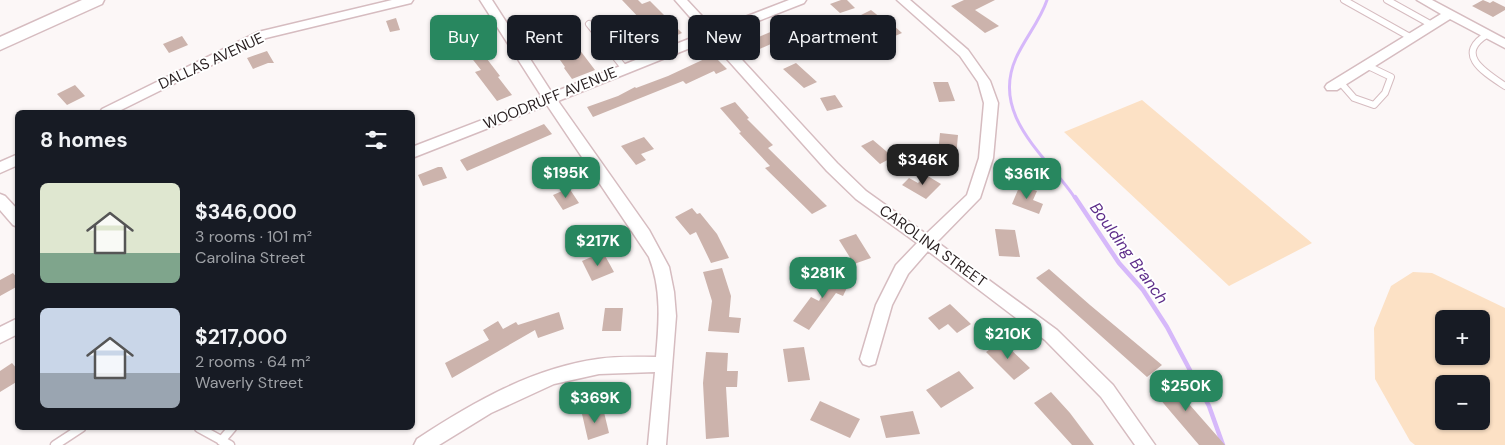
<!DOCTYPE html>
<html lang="en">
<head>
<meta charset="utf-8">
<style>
	:root { --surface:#171b24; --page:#20242c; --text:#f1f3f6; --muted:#9ea1a6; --accent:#28875f }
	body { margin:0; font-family:"DM Sans",sans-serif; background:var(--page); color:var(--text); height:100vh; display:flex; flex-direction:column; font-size:19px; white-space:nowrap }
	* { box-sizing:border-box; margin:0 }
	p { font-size:16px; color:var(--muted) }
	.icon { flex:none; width:28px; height:28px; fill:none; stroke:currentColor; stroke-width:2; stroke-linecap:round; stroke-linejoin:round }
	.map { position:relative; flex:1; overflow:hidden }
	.panel { position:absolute; left:15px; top:110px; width:400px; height:320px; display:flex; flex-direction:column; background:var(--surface); border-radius:8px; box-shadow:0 1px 4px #0004 }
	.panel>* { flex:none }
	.top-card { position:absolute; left:430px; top:15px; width:475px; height:45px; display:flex; gap:10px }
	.tools { position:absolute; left:1435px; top:310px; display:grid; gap:10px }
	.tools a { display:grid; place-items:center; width:55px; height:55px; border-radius:8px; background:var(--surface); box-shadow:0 1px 4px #0004; font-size:25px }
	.price { position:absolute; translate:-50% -42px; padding:0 11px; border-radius:10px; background:var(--accent); color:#fff; font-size:16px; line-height:32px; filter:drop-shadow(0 1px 2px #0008) }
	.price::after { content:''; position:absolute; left:50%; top:30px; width:15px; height:11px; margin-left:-8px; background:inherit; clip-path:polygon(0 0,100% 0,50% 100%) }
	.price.active { background:#222; color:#fff }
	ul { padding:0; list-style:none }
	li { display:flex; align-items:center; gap:15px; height:125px; padding:0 25px }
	li span { display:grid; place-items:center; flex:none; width:140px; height:100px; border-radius:8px; color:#555 }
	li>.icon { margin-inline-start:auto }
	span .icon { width:60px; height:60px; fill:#fffc; stroke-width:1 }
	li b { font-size:21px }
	h2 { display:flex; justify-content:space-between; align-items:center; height:60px; padding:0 25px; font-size:21px }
	.pill { padding:0 18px; border-radius:8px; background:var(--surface); box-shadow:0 1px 4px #0004; font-size:18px; line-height:45px }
	.pill.active { background:var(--accent); color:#fff }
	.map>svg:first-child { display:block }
</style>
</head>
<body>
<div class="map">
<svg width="1505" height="445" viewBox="0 0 1505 445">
	<rect width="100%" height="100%" fill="#fcf7f7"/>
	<path fill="#fce1c5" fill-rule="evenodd" d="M1142 100 1312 243 1229 286 1064 132Z
		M1413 272 1432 273 1505 308V445H1415L1410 441 1375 379 1374 328 1391 286ZM1444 319H1481V356H1444ZM1444 384H1481V421H1444Z"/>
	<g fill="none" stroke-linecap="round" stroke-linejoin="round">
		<path stroke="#d6b8fa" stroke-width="3" d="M1047 0C1040 21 1025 38 1016 58 990 116 1047 156 1075 198"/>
		<path stroke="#d6b8fa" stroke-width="4.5" d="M1075 197 1119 263 1143 290 1167 327 1209 406 1223 445"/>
	</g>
	<path fill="#ccb3ac" d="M622 0H638L642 4 650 1 682 33 661 42 657 38 640 45 627 31 642 25 640 22 642 21Z
		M841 0H847L855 8 840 13 830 4Z
		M964 0H995L975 10 999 26 985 33 951 6Z
		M1483 0 1490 3 1493 1 1505 7V10L1493 17 1472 6Z
		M871 10 891 26 893 25 902 33 881 42 872 34 879 31 859 16Z
		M396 18 400 30 390 32 386 21Z
		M802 19 813 29 793 37 791 35 753 52 744 43Z
		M560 22 566 32 595 70 572 79 564 68 565 67 538 29Z
		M471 31 479 41 477 42 489 58 487 59 500 76 498 77 512 95 497 101 475 72 481 70 455 37Z
		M182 36 188 45 169 53 163 44Z
		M267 51 274 63H268L253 69 247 58Z
		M713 55 727 69 716 74 714 71 686 84 683 81 593 117 587 107 618 96 635 87 636 88 668 76Z
		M796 63 817 82 804 88 783 69Z
		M933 82H948L955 101 939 102Z
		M75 85 85 96 67 105 57 94Z
		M835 95 843 107 827 111 820 98Z
		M735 102 749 118 747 119 773 145 768 148 827 206 812 214 765 168 770 166 739 133 741 132 720 108Z
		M544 124 552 134 495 159 467 171 460 160Z
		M940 133 958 135 956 157 938 154Z
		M644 137 654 149 641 154 646 160 636 165 621 146Z
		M873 140 893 157 880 164 861 146Z
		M438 167H442L447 178 423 186 418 175Z
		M926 175 941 184 926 199 902 185 909 178 918 183Z
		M1020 185 1037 191 1033 200 1043 204 1039 214 1012 204Z
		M569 188 579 203 563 210 553 195Z
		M692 208 697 214 700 213 717 234 729 258 711 263 696 232 690 235 675 217Z
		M995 229 1015 230 1020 257 999 256Z
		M856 234 871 258 854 264 839 240Z
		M603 252 614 272 592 281 582 261Z
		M722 268 731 296 729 317 741 318 739 333 708 331 712 301 703 272Z
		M836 269 853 275 843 296 836 293 809 330 793 321 811 297 819 301Z
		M1049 269 1090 305 1162 365 1147 377 1036 278Z
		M13 273 18 279V286L0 296V280Z
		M950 304 971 324 957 333 948 324 939 330 928 318Z
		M605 308H623L621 331H602Z
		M559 312 564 329 538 338 535 330 452 378 445 363 489 340 483 330 498 321 503 329 516 322 518 325Z
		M1002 341 1030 368 1014 380 986 352Z
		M804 347 810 380 788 382 783 349Z
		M706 352 728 353 727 371H738L737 387H726L729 437 706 439 703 383Z
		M12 363 18 370V381L0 392V371Z
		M959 371 974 388 941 408 926 390Z
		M1179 377 1192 391 1182 396 1225 445H1199L1153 391Z
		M1051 392 1070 413 1094 445H1072L1034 403Z
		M820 401 860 419 850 438 810 420Z
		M603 408 609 433 588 440 582 414Z
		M913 411 920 434 886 438 880 416Z"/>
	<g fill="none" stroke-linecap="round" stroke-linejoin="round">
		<defs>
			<path id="service-far1" d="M1344 0 1410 37
				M1387 0 1432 25
				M589 24 625 69
				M1488 34C1454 54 1484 72 1505 86
				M1340 82 1354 98 1374 105 1385 93 1391 77 1366 65"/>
			<path id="service" d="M199 428 230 445
				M221 441 232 428
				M55 445 81 428"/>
			<path id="minor" d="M392 0H413L411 3 266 38 117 112H100L102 109 258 32Z
				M480 0H492L552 93 704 33 675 0H687L714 29 789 0H806L804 3 720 36 837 163 866 191 926 234 967 195 979 158 984 103 978 82 960 56 897 0H910L968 50 990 81 998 103 993 158 980 198 937 242 1057 330 1113 385 1155 445H1135L1101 397 1045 340 928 251 908 274 892 305 875 364 869 366 863 364 860 359 876 305 896 265 917 243 856 199 827 171 710 40 558 101 649 230 669 267 674 292 676 316 666 445H648L655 372 599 374 554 384 491 413 439 445H414L417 439C472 403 532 368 598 359 617 356 637 357 656 357 659 323 662 290 649 257L547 105 412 158V147L542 97Z
				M1417 0H1432L1505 39V48L1450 19 1337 90H1327L1325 87 1327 84 1441 14Z
				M18 154V165L0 173V162Z
				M0 194 5 196 18 210V227L13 225 0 210Z
				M18 318V334L0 343V327Z"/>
			<path id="secondary" d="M82 0H104L102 4 0 50V37Z"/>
		</defs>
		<use href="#service-far1" stroke="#d6bcc0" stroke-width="8"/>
		<use href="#service" stroke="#d6bcc0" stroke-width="11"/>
		<use href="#minor" stroke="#d6bcc0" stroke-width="3"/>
		<use href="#secondary" stroke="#d6bcc0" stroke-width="3"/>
		<use href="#service-far1" stroke="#fff" stroke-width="6"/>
		<use href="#service" stroke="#fff" stroke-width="8"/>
		<use href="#minor" fill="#fff" fill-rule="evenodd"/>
		<use href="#secondary" fill="#fff" fill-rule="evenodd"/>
	</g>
	<g text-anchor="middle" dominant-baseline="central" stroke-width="4" stroke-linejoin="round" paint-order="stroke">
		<g font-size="15" fill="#261d1e" stroke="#fff">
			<text transform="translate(211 61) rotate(-25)">DALLAS AVENUE</text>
			<text transform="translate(550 98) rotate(-22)">WOODRUFF AVENUE</text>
			<text transform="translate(933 246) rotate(36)">CAROLINA STREET</text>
		</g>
		<g font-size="16" font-style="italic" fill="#5d2c89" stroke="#fff">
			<text transform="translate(1129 253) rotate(54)">Boulding Branch</text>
		</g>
	</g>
</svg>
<div class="tools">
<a>+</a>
<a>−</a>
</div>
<b class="price active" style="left:923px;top:186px">$346K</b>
<b class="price" style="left:566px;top:199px">$195K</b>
<b class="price" style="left:1027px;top:200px">$361K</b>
<b class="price" style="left:598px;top:267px">$217K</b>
<b class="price" style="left:823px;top:299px">$281K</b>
<b class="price" style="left:1008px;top:360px">$210K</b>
<b class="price" style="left:1186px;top:412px">$250K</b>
<b class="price" style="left:595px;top:424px">$369K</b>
<div class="top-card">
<a class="pill active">Buy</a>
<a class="pill">Rent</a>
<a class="pill">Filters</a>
<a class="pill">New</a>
<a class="pill">Apartment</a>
</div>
<section class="panel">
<h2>8 homes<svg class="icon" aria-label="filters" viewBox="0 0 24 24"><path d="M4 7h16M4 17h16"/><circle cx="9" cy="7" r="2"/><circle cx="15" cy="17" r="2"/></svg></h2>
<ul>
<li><span style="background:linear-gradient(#dfe7d0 70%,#7fa58c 0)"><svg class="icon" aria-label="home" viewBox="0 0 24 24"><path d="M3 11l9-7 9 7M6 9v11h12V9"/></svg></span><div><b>$346,000</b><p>3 rooms · 101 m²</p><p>Carolina Street</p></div></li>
<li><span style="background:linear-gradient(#c9d6e8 65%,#9aa5b1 0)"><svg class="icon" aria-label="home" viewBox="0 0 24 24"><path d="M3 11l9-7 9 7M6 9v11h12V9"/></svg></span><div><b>$217,000</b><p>2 rooms · 64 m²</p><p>Waverly Street</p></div></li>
</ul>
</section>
</div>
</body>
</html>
